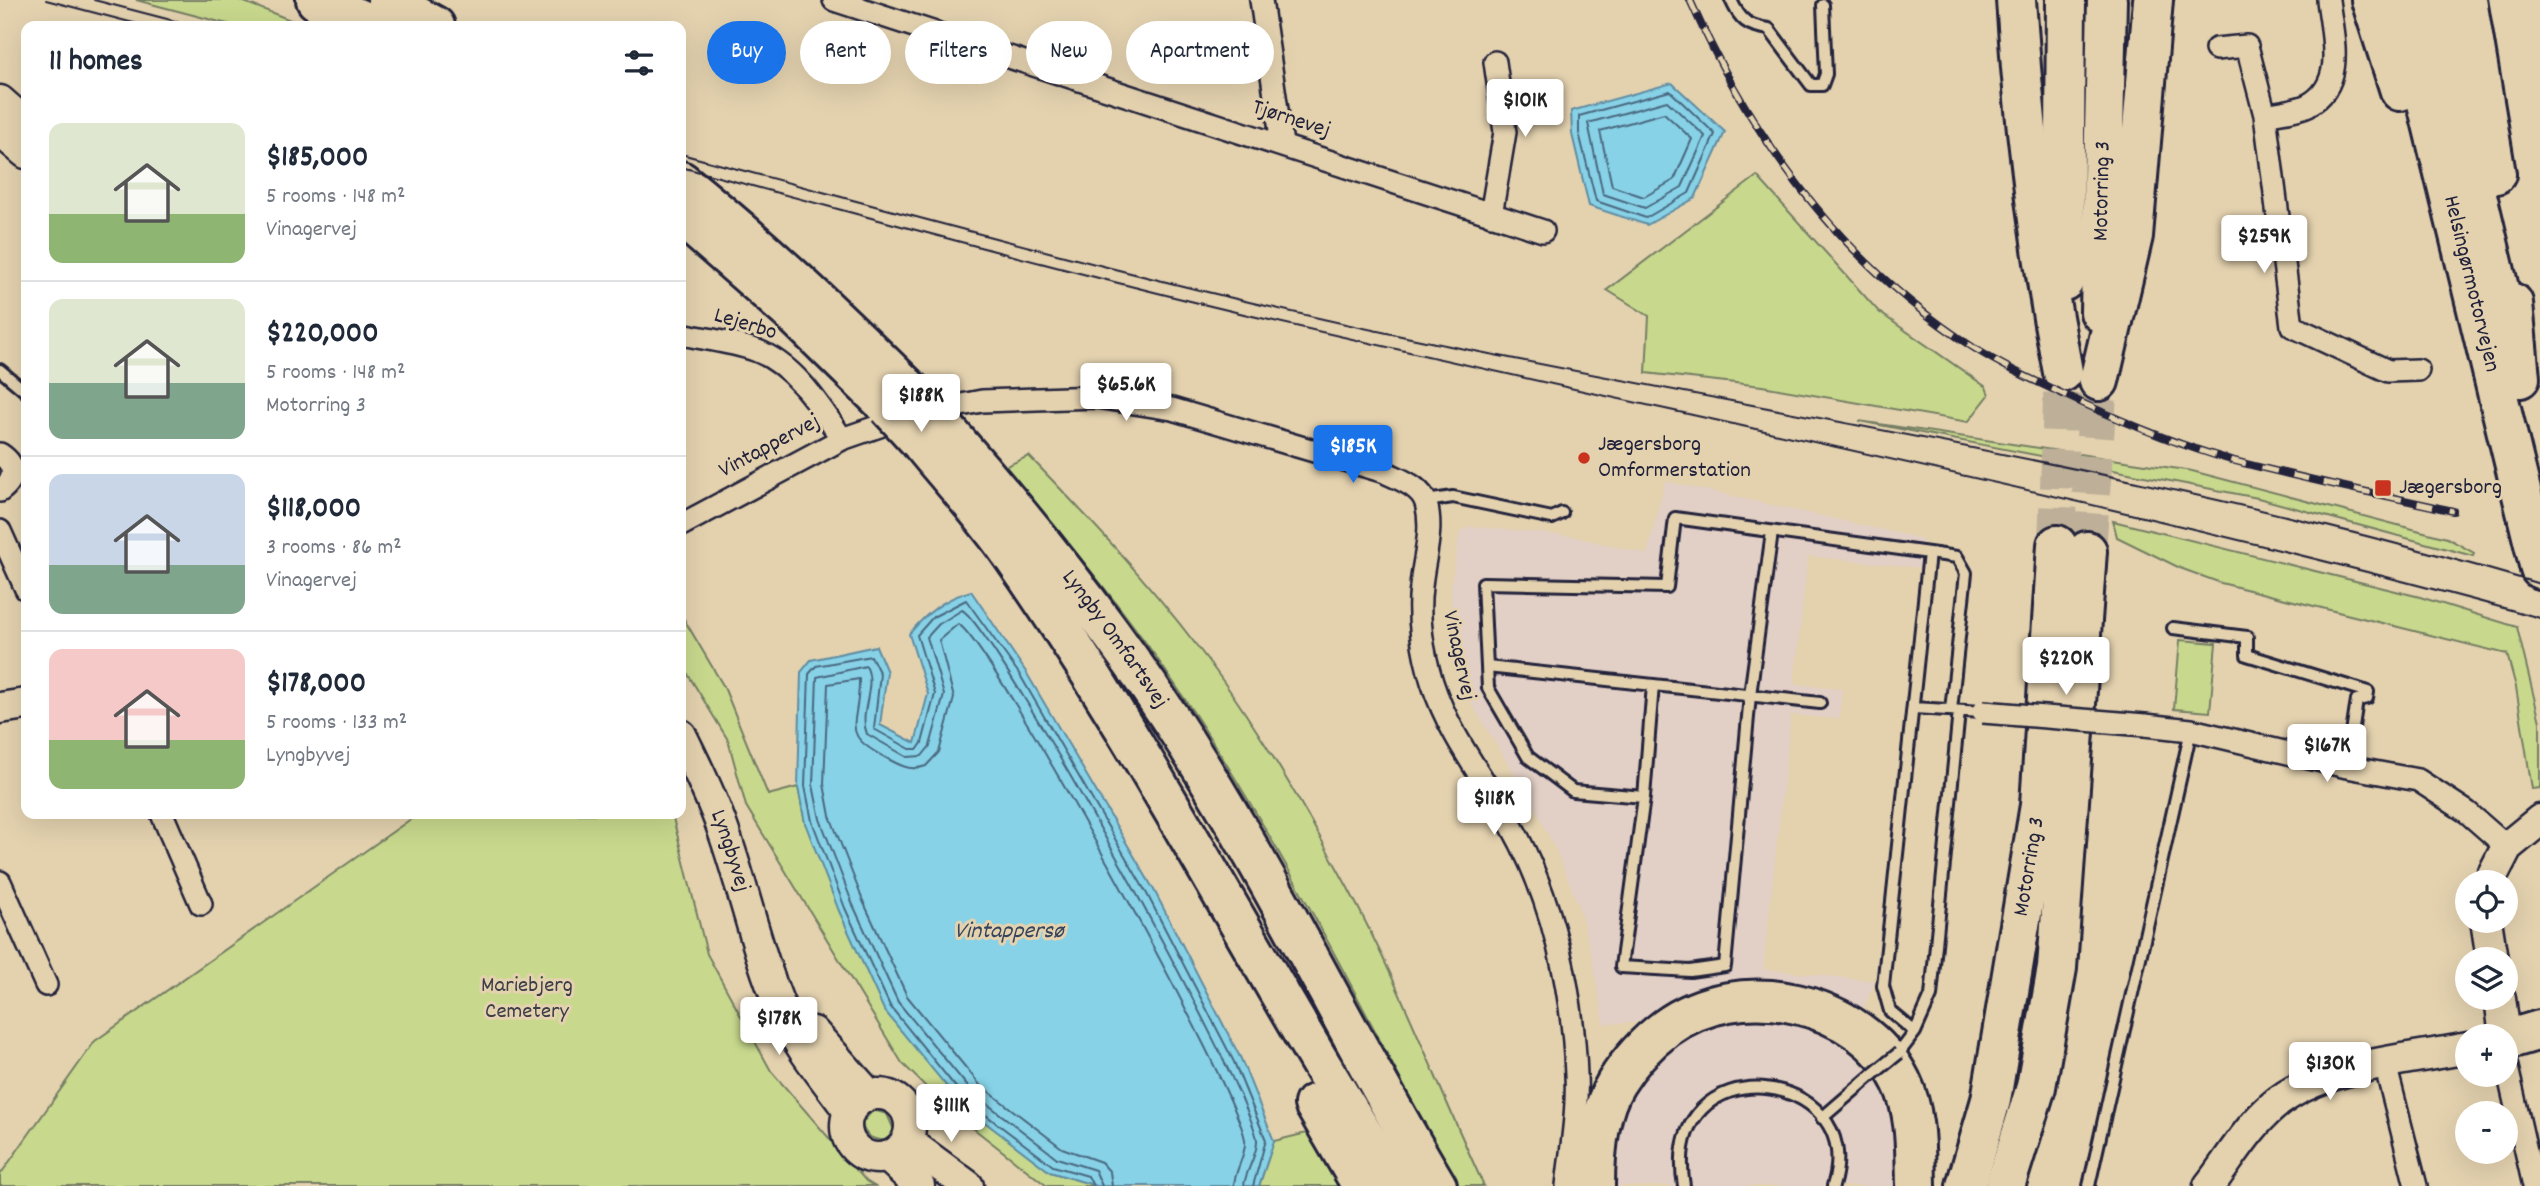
<!DOCTYPE html>
<html lang="en">
<head>
<meta charset="utf-8">
<style>
	:root { --surface:#fff; --page:#f6f6f7; --text:#1f2937; --muted:#747a83; --line:#e0e1e3; --accent:#1a73e8 }
	body { margin:0; font-family:Dekko,sans-serif; background:var(--page); color:var(--text); height:100vh; display:flex; flex-direction:column; font-size:26px; white-space:nowrap }
	* { box-sizing:border-box; margin:0 }
	p { font-size:23px; color:var(--muted) }
	.icon { flex:none; width:38px; height:38px; fill:none; stroke:currentColor; stroke-width:2; stroke-linecap:round; stroke-linejoin:round }
	.map { position:relative; flex:1; overflow:hidden }
	.panel { position:absolute; left:21px; top:21px; width:665px; height:798px; display:flex; flex-direction:column; background:var(--surface); border-radius:14px; box-shadow:0 7px 28px #0002 }
	.panel>* { flex:none }
	.hud { position:absolute; left:707px; top:21px; width:665px; height:63px; display:flex; gap:14px }
	.controls { position:absolute; left:2455px; top:870px; display:grid; gap:14px }
	.controls a { display:grid; place-items:center; width:63px; height:63px; border-radius:50%; background:var(--surface); box-shadow:0 7px 28px #0002; font-size:35px }
	.price { position:absolute; translate:-50% -60px; padding:0 16px; border-radius:7px; background:#fff; color:#222; font-size:23px; line-height:46px; filter:drop-shadow(0 2px 4px #0008) }
	.price::after { content:''; position:absolute; left:50%; top:42px; width:21px; height:16px; margin-left:-10px; background:inherit; clip-path:polygon(0 0,100% 0,50% 100%) }
	.price.active { background:var(--accent); color:#fff }
	ul { padding:0; list-style:none }
	li { display:flex; align-items:center; gap:21px; height:175px; padding:0 28px }
	li+li { border-top:2px solid var(--line) }
	li span { display:grid; place-items:center; flex:none; width:196px; height:140px; border-radius:14px; color:#555 }
	li>.icon { margin-inline-start:auto }
	span .icon { width:84px; height:84px; fill:#fffc; stroke-width:1 }
	li b { font-size:30px }
	h2 { display:flex; justify-content:space-between; align-items:center; height:84px; padding:0 28px; font-size:30px }
	.chip { padding:0 24px; border-radius:32px; background:var(--surface); box-shadow:0 7px 28px #0002; font-size:24px; line-height:63px }
	.chip.active { background:var(--accent); color:#fff }
	.map>svg:first-child { display:block }
</style>
</head>
<body>
<div class="map">
<svg width="2540" height="1186" viewBox="0 0 2540 1186">
	<rect width="100%" height="100%" fill="#e4d2af"/>
	<filter id="ink" filterUnits="userSpaceOnUse"><feTurbulence type="fractalNoise" baseFrequency=".0143" numOctaves="2"/><feDisplacementMap in="SourceGraphic" scale="14" xChannelSelector="R" yChannelSelector="G"/><feConvolveMatrix kernelMatrix="1 2 1 2 8 2 1 2 1" color-interpolation-filters="sRGB"/></filter>
	<g filter="url(#ink)">
		<path fill="#e2cfc5" d="M1665 481 1923 539 1921 568 1808 556 1794 684 1842 689 1839 719 1791 715 1763 969 1875 981 1861 1014 1829 997 1785 983 1744 982 1713 987 1646 1022 1604 1024 1592 956 1578 904 1558 855 1533 804 1472 705 1459 671 1452 631 1451 586 1460 531 1470 526 1571 536 1647 554Z
			M1726 1016 1804 1018 1862 1057 1890 1105 1898 1158 1896 1186H1613L1615 1146 1622 1115 1639 1079 1662 1048Z"/>
		<path fill="#c8d98d" stroke="#757e64" stroke-width="2" d="M136 0H239L306 26H235Z
			M1757 176 1879 312 1986 387 1989 395 1968 422 1762 386 1646 373 1649 316 1607 290Z
			M1859 421 2192 471 2447 538 2474 553 2473 556 2258 498Z
			M1029 456C1087 516 1146 579 1197 646 1254 719 1304 807 1348 888 1400 985 1438 1087 1484 1186H1456C1362 1008 1273 823 1156 657 1109 591 1057 529 1004 467Z
			M2113 521 2420 597 2517 627 2540 722V788L2532 789 2516 687 2507 654 2221 583 2180 568 2117 537Z
			M681 614 724 687 768 795 798 787 805 823 1050 1172 1097 1186H1047L946 1107 902 1063 746 806 728 740 681 663Z
			M2180 640 2216 643 2210 712 2174 709Z
			M418 814H672L707 954 771 1071 866 1181 874 1186H0V1175L95 1041Z
			M873 1110 887 1114 894 1130 889 1140C875 1141 864 1138 862 1123Z
			M1315 1131 1347 1186H1259L1274 1141Z"/>
		<path fill="#87d2e7" stroke="#5f8ca2" stroke-width="2" d="M1672 83 1725 132 1695 198 1647 225 1589 206 1572 134 1571 111Z
			M971 591 1026 672 1154 890 1241 1059 1274 1141 1259 1186H1097L1050 1172 961 1104 884 1010 839 911 805 823 798 787 801 672 811 660 876 646 887 672 880 725 915 743 928 694 909 634C927 613 943 599 971 591Z"/>
		<g fill="none" stroke-linecap="round" stroke-linejoin="round">
			<path stroke="#4a6880" stroke-width="2" d="M1670 91 1715 134 1689 193 1646 218 1596 201 1579 133V116Z
				M1667 101 1705 136 1682 187 1645 208 1603 194 1588 123Z
				M1664 113 1692 139 1674 180 1644 197 1612 186 1600 131Z
				M1093 1186 1088 1176 1053 1166 966 1100 890 1006 845 908 812 821 805 786 809 674 816 666 871 656 880 674 874 729 910 749H918L922 743 935 694 917 635 933 617 966 600 1020 675 1147 894 1234 1062 1266 1140 1253 1186
				M1102 1186 1095 1170 1057 1158 973 1093 898 1002 853 905 820 819 813 785 817 677 866 666C877 687 858 712 867 734L907 757 922 756 930 746 944 695 927 637 939 624 962 610C995 627 1251 1091 1257 1140 1258 1155 1245 1171 1244 1186
				M1112 1186 1110 1172 1101 1162 1062 1148 980 1085 907 996 863 901 830 816 824 784 828 684 859 679C860 727 836 733 890 760 903 767 912 771 926 766L939 752 954 698 939 640 958 624C990 640 1238 1090 1245 1140 1247 1154 1234 1171 1234 1186"/>
			<path stroke="#bdaf98" stroke-width="38" stroke-dasharray="38 19" stroke-linecap="butt" d="M2057 545 2063 372
				M2087 551 2099 381"/>
			<defs>
				<path id="lane" d="M1731 0C1740 20 1747 26 1769 29L1811 85H1822L1826 74 1823 5
					M0 370 26 392
					M1426 501 1453 497 1552 518 1562 513
					M2173 628 2247 637V655L2368 692 2367 698 2357 700 2347 767
					M1487 667 1820 703
					M1653 685 1644 797 1621 967 1690 971 1725 966 1750 695 1772 532
					M1913 708 1983 712
					M1644 797 1573 791 1528 757 1488 688 1483 583 1667 587 1675 518 1929 553
					M1915 1032 1890 1011 1883 986 1929 553 1957 557 1966 573 1951 710
					M1899 1053 1915 1032 1931 996 1959 711
					M1822 1118 1873 1074
					M1684 1186C1659 1043 1870 1067 1833 1186
					M2089 1186 2191 730"/>
				<path id="street" d="M834 0 1543 231
					M1261 0 1282 144
					M2216 49 2247 46 2265 115 2292 326 2388 371 2418 370
					M2265 115C2278 112 2296 111 2308 105 2347 84 2332 35 2328 0
					M1491 215 1505 132 1495 62
					M681 334C705 339 732 342 755 350 794 364 820 406 842 439
					M0 454C17 465 16 479 0 491
					M681 525 842 439 914 414 982 401 1096 397 1172 409 1385 472C1400 480 1421 486 1426 503 1434 531 1423 560 1421 587 1417 617 1423 653 1432 682 1449 735 1483 777 1511 825 1553 899 1573 991 1576 1075 1578 1111 1571 1150 1567 1186
					M0 531 26 589
					M2145 725 2191 730 2347 767 2418 780 2467 812 2507 847
					M162 814 201 904
					M0 882 46 985
					M2506 1063 2534 1186
					M2385 1064 2416 1186"/>
				<g id="secondary">
					<path d="M0 101 26 124"/>
					<path d="M0 131 26 153"/>
					<path d="M0 708 26 704"/>
					<path id="s1" d="M681 735C696 766 711 795 722 827 744 888 756 950 781 1009 797 1046 826 1079 849 1111"/>
					<path d="M2489 882 2507 847 2540 820"/>
					<path d="M2486 920 2492 959"/>
					<path d="M2500 998 2505 1036"/>
					<path d="M813 1032 869 1095"/>
					<circle cx="878" cy="1126" r="32"/>
					<path d="M907 1141 968 1186"/>
					<path d="M888 1157 919 1186"/>
					<path d="M2209 1186C2229 1160 2248 1127 2273 1106 2320 1065 2408 1060 2468 1048"/>
				</g>
				<g id="highway">
					<path d="M316 0 375 26"/>
					<path d="M387 0 435 26"/>
					<path d="M2016 0C2024 126 2039 249 2063 372"/>
					<path d="M2371 0 2400 91"/>
					<path id="s2" d="M2402 0 2540 569"/>
					<path d="M2431 0 2509 331"/>
					<path d="M2467 0 2496 174"/>
					<path d="M681 181C763 247 838 319 913 393"/>
					<path d="M681 216 795 316 888 407"/>
					<path d="M2064 281 2066 0"/>
					<path d="M2513 303 2520 378"/>
					<path id="s3" d="M2100 312 2107 0"/>
					<path d="M2099 381 2133 236 2153 0"/>
					<path id="s4" d="M951 435C1037 533 1116 633 1186 743 1277 886 1350 1041 1437 1186"/>
					<path d="M921 443C951 480 984 515 1011 554 1153 756 1263 979 1396 1186"/>
					<path d="M2506 1040 2540 1030"/>
					<path d="M1314 1104 1362 1186"/>
					<path d="M1595 1186C1595 1153 1598 1112 1616 1083 1629 1062 1646 1043 1666 1028 1739 974 1861 1000 1901 1081 1917 1113 1915 1152 1916 1186"/>
					<path id="s5" d="M1966 1186 1991 1100 2040 805 2057 545"/>
					<path d="M2005 1186 2036 1087 2057 968 2087 551"/>
				</g>
			</defs>
			<use href="#lane" stroke="#22223b" stroke-width="16"/>
			<use href="#street" stroke="#22223b" stroke-width="26"/>
			<use href="#secondary" stroke="#22223b" stroke-width="35"/>
			<use href="#highway" stroke="#22223b" stroke-width="44"/>
			<use href="#lane" stroke="#e4d2af" stroke-width="10"/>
			<use href="#street" stroke="#e4d2af" stroke-width="21"/>
			<use href="#secondary" stroke="#e4d2af" stroke-width="30"/>
			<use href="#highway" stroke="#e4d2af" stroke-width="38"/>
			<path stroke="#22223b" stroke-width="2" d="M46 0 145 26
				M94 0 194 26
				M681 154C922 218 1162 286 1406 337 1785 416 2169 473 2540 584
				M681 167C870 217 1058 270 1248 315 1679 416 2113 500 2540 618"/>
			<defs>
				<path id="rail" d="M1690 0C1752 140 1843 264 1974 348 2007 369 2042 384 2078 401 2128 424 2178 445 2231 460 2304 479 2379 494 2453 511"/>
			</defs>
			<use href="#rail" stroke="#22223b" stroke-width="8"/>
			<use href="#rail" stroke="#e4d2af" stroke-width="5" stroke-dasharray="16" stroke-linecap="butt"/>
			<defs>
				<path id="lane-bridge" d="M1873 1074 1899 1053"/>
				<path id="street-bridge" d="M1983 712 2145 725"/>
				<path id="highway-bridge" d="M913 393 951 435
					M888 407 921 443"/>
			</defs>
			<use href="#lane-bridge" stroke="#22223b" stroke-width="16" stroke-linecap="butt"/>
			<use href="#street-bridge" stroke="#22223b" stroke-width="26" stroke-linecap="butt"/>
			<use href="#highway-bridge" stroke="#22223b" stroke-width="44" stroke-linecap="butt"/>
			<use href="#lane-bridge" stroke="#e4d2af" stroke-width="10"/>
			<use href="#street-bridge" stroke="#e4d2af" stroke-width="21"/>
			<use href="#highway-bridge" stroke="#e4d2af" stroke-width="38"/>
		</g>
	</g>
	<g fill="#c8321e" stroke="#e4d2af" stroke-width="2.5">
		<circle cx="1584" cy="458" r="7"/>
		<rect x="2374" y="479" width="18" height="18" rx="3.5"/>
	</g>
	<g text-anchor="middle" dominant-baseline="central" stroke-width="6" stroke-linejoin="round" paint-order="stroke">
		<g font-size="23" fill="#22223b" stroke="#e4d2af">
			<text transform="translate(1291 120) rotate(18)">Tjørnevej</text>
			<text stroke="none"><textPath href="#s3" startOffset="121">Motorring 3</textPath></text>
			<text stroke="none"><textPath href="#s2" startOffset="292">Helsingørmotorvejen</textPath></text>
			<text transform="translate(745 325) rotate(17)">Lejerbo</text>
			<text transform="translate(770 447) rotate(-28)">Vintappervej</text>
			<text stroke="none"><textPath href="#s4" startOffset="262">Lyngby Omfartsvej</textPath></text>
			<text transform="translate(1458 656) rotate(78)">Vinagervej</text>
			<text stroke="none"><textPath href="#s1" startOffset="126">Lyngbyvej</textPath></text>
			<text stroke="none"><textPath href="#s5" startOffset="326">Motorring 3</textPath></text>
		</g>
		<g font-size="23" fill="#22223b" stroke="#e4d2af" text-anchor="start">
			<text x="1598" y="445">Jægersborg<tspan x="1598" dy="26">Omformerstation</tspan></text>
			<text x="2399" y="488">Jægersborg</text>
		</g>
		<g font-size="23" fill="#3b3d47" stroke="#e4d2af">
			<text x="527" y="986">Mariebjerg<tspan x="527" dy="26">Cemetery</tspan></text>
		</g>
		<g font-size="24" font-style="italic" fill="#36455d" stroke="#e4d2af">
			<text x="1009" y="932">Vintappersø</text>
		</g>
	</g>
</svg>
<div class="controls">
<a><svg class="icon" aria-label="locate" viewBox="0 0 24 24"><circle cx="12" cy="12" r="6"/><path d="M12 2v4M12 18v4M2 12h4M18 12h4"/></svg></a>
<a><svg class="icon" aria-label="layers" viewBox="0 0 24 24"><path d="M12 4l9 5-9 5-9-5zM3 14l9 5 9-5"/></svg></a>
<a>+</a>
<a>−</a>
</div>
<b class="price" style="left:1525px;top:139px">$101K</b>
<b class="price" style="left:2264px;top:275px">$259K</b>
<b class="price" style="left:1126px;top:423px">$65.6K</b>
<b class="price" style="left:921px;top:434px">$188K</b>
<b class="price active" style="left:1353px;top:485px">$185K</b>
<b class="price" style="left:2066px;top:697px">$220K</b>
<b class="price" style="left:2327px;top:784px">$167K</b>
<b class="price" style="left:1494px;top:837px">$118K</b>
<b class="price" style="left:779px;top:1057px">$178K</b>
<b class="price" style="left:2330px;top:1102px">$130K</b>
<b class="price" style="left:951px;top:1144px">$111K</b>
<div class="hud">
<a class="chip active">Buy</a>
<a class="chip">Rent</a>
<a class="chip">Filters</a>
<a class="chip">New</a>
<a class="chip">Apartment</a>
</div>
<section class="panel">
<h2>11 homes<svg class="icon" aria-label="filters" viewBox="0 0 24 24"><path d="M4 7h16M4 17h16"/><circle cx="9" cy="7" r="2"/><circle cx="15" cy="17" r="2"/></svg></h2>
<ul>
<li><span style="background:linear-gradient(#dfe7d0 65%,#8fb573 0)"><svg class="icon" aria-label="home" viewBox="0 0 24 24"><path d="M3 11l9-7 9 7M6 9v11h12V9"/></svg></span><div><b>$185,000</b><p>5 rooms · 148 m²</p><p>Vinagervej</p></div></li>
<li><span style="background:linear-gradient(#dfe7d0 60%,#7fa58c 0)"><svg class="icon" aria-label="home" viewBox="0 0 24 24"><path d="M3 11l9-7 9 7M6 9v11h12V9"/></svg></span><div><b>$220,000</b><p>5 rooms · 148 m²</p><p>Motorring 3</p></div></li>
<li><span style="background:linear-gradient(#c9d6e8 65%,#7fa58c 0)"><svg class="icon" aria-label="home" viewBox="0 0 24 24"><path d="M3 11l9-7 9 7M6 9v11h12V9"/></svg></span><div><b>$118,000</b><p>3 rooms · 86 m²</p><p>Vinagervej</p></div></li>
<li><span style="background:linear-gradient(#f6c9c9 65%,#8fb573 0)"><svg class="icon" aria-label="home" viewBox="0 0 24 24"><path d="M3 11l9-7 9 7M6 9v11h12V9"/></svg></span><div><b>$178,000</b><p>5 rooms · 133 m²</p><p>Lyngbyvej</p></div></li>
</ul>
</section>
</div>
</body>
</html>
